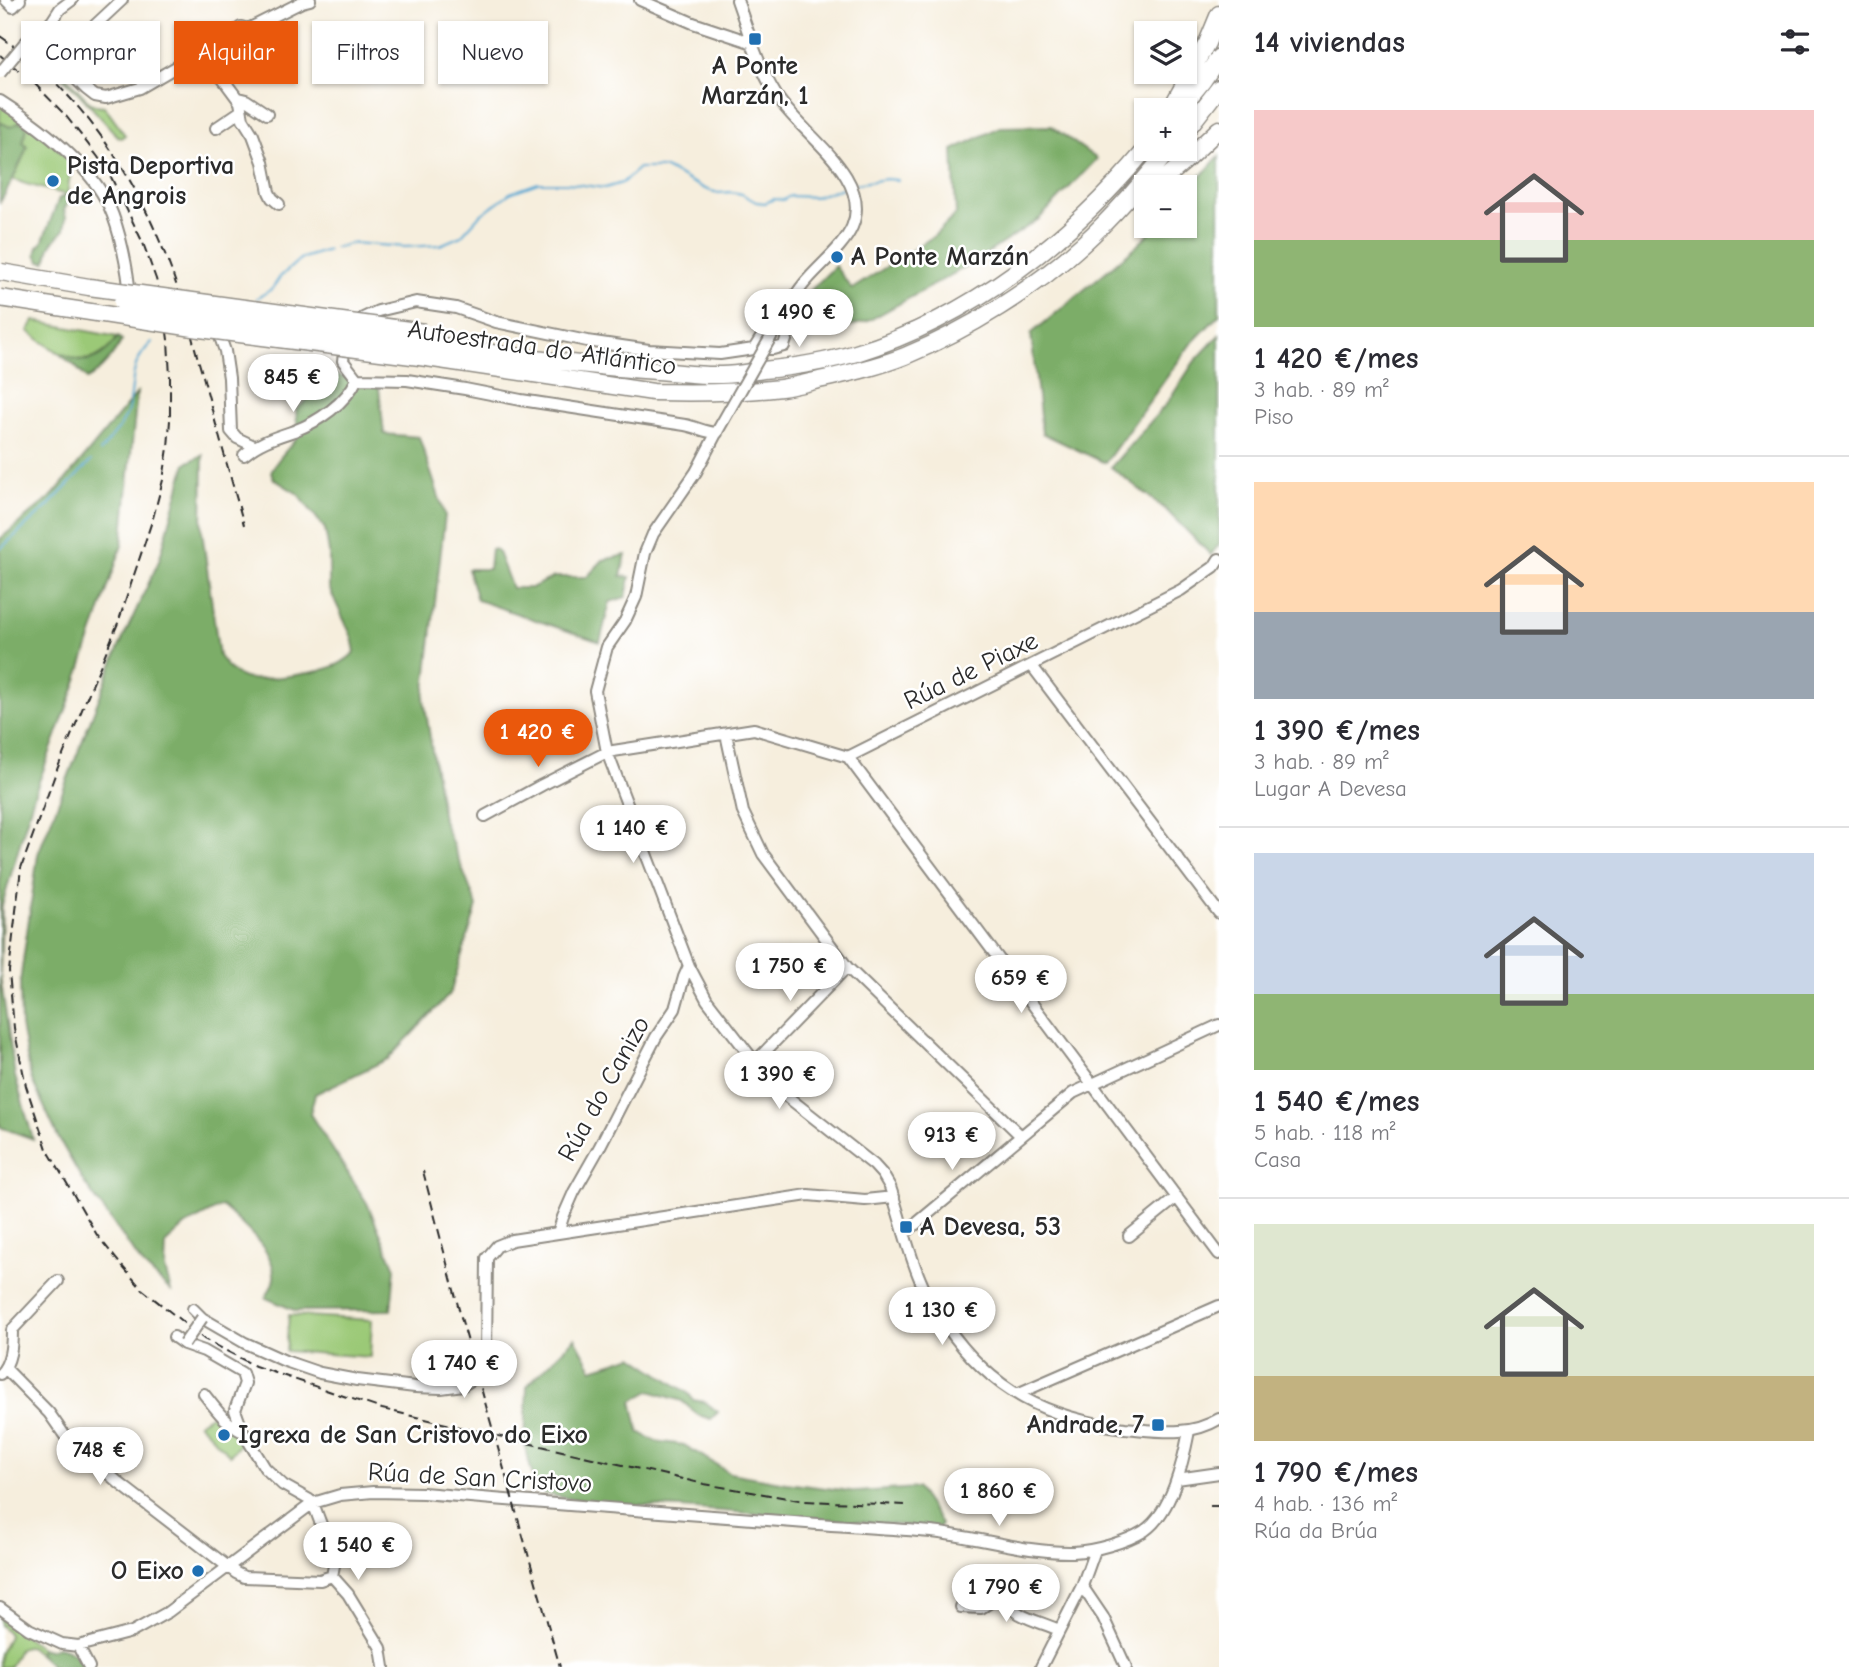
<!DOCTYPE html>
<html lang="es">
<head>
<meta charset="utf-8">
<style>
	:root { --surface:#fff; --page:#f2f2f3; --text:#2b2b33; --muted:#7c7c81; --line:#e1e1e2; --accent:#ea580c }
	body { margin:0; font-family:"Comic Neue",sans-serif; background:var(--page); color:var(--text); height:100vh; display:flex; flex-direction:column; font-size:26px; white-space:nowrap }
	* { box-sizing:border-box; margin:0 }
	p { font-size:23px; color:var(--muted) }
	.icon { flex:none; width:38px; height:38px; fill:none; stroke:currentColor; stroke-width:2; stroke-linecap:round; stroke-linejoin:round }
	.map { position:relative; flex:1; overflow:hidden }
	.drawer { display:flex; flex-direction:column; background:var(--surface); width:630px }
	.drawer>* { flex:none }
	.top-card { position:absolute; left:21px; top:21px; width:665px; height:63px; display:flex; gap:14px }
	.buttons { position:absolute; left:1134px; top:21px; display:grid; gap:14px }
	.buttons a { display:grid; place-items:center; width:63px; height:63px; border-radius:0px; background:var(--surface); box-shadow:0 2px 5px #0004; font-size:35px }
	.price { position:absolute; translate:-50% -60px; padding:0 16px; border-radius:24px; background:#fff; color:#222; font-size:23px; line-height:46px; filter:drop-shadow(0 2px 4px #0008) }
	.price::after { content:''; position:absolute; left:50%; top:42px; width:21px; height:16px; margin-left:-10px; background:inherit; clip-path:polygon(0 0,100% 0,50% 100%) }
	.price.active { background:var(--accent); color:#fff }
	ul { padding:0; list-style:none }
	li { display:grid; align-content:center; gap:14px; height:371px; padding:0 35px }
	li+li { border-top:2px solid var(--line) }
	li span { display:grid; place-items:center; height:217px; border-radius:0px; color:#555 }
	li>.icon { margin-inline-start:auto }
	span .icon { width:126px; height:126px; fill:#fffc; stroke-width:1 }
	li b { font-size:30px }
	h2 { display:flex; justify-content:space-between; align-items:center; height:84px; padding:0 35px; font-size:30px }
	.pill { padding:0 24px; border-radius:0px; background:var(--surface); box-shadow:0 2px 5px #0004; font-size:24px; line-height:63px }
	.pill.active { background:var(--accent); color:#fff }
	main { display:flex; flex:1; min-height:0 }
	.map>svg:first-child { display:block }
</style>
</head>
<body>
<main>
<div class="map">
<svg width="1219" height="1667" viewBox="0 0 1219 1667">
	<rect width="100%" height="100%" fill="#fff"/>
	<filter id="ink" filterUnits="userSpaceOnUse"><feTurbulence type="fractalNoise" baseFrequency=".0143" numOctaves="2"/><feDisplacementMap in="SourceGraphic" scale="14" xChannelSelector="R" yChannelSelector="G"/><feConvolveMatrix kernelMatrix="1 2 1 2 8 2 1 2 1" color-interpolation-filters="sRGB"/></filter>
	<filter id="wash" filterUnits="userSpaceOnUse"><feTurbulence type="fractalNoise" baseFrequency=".00686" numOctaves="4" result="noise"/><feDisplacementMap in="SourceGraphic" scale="28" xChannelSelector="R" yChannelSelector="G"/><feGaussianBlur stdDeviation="1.57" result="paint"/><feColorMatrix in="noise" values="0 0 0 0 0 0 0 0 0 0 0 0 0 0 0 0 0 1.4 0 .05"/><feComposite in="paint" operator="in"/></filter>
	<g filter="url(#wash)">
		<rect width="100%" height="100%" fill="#f6eedd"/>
		<path fill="#9bc977" stroke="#637a51" stroke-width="2" d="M38 45 46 50 56 66 89 102 95 105 104 106 125 135 121 138 118 137 75 89 31 47Z
			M0 104 20 115 72 162 67 195 26 184 0 175Z
			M34 321 118 337C90 379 58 354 28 331Z
			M289 1315 372 1320 370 1357 286 1351Z
			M214 1413 245 1439 230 1455 198 1423Z
			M0 1617 36 1644 41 1648 39 1651 41 1656 29 1646 19 1649 10 1667H0V1653L9 1636 8 1633 0 1625Z"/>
		<path fill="#7cad68" stroke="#546c4a" stroke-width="2" d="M0 122 10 127 20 122 27 128 23 142 27 146C26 153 5 196 0 202Z
			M1051 126 1097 159 1039 219 971 264 868 321 794 343 801 300 835 266 852 289 934 236 956 214 953 150 1000 127Z
			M1219 156V315L1190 345 1105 463 1042 433 1031 334 1139 244 1156 226H1185V194Z
			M66 196C69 201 67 206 64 210L66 217 64 230C60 234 53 241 50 247 48 253 49 256 45 262L40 261 36 254 38 247 42 243 59 198Z
			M1219 335V544L1211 555 1165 509 1111 467 1168 402 1194 362Z
			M118 337 122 340C115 354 101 371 87 379L75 366 57 352C64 354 72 358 79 360 95 363 110 349 118 337Z
			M330 373 379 388 384 434 419 437 445 515 424 699 443 820 477 906 450 994 388 1059 315 1094 310 1114 367 1203 395 1268 391 1310 296 1311 266 1298C268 1292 274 1284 274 1277 276 1251 239 1222 222 1206L186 1225 166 1243 165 1269 171 1291 143 1265 83 1181 59 1139 31 1078 21 1026 20 982 38 854 120 645 159 561 186 463 203 455 202 531 219 656C226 666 235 677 249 679 260 681 314 673 326 669 337 666 347 660 355 652L352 637 329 588V552L325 529 298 494 274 479 271 472C274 462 291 446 298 436L296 410 308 399Z
			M137 393 122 545 76 683 34 795 2 906 0 974V539L54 494Z
			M491 549 497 550 512 588H531L554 577H587L603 560 626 555 621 576 630 577 626 597 610 602 600 642 477 600 468 569H489Z
			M0 975 15 1076 33 1139 0 1127Z
			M575 1338 592 1369 633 1356 689 1394 693 1400 705 1402 718 1412 711 1419 698 1415 682 1401 650 1391 632 1401 639 1432 655 1441 684 1445 730 1473 786 1483 858 1492 917 1488 941 1523 939 1528C858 1522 777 1515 695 1509 642 1505 589 1505 537 1492L525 1447 527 1386Z
			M57 1647C69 1648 79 1657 85 1667H53L41 1656 39 1650 41 1648 48 1650Z"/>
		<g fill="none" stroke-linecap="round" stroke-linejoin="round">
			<path stroke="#59a9d3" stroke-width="2" d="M855 184 886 179 898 180
				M335 248 352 243 405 247 440 245 461 236 479 216 510 193 538 183H567L605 188 622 183 639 168H665L705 189 718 193 732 192 742 194 756 202 765 203 774 199 783 200 790 196 814 197 846 187
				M257 298 272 289 280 277 300 259 328 250
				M100 452C110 439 123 426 128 410 136 380 127 367 152 342
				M0 549 46 508 91 461"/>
		</g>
	</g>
	<g filter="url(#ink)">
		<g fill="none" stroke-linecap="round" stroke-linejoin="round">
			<defs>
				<path id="minor" d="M6 0 13 7 20 0
					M640 0 693 23 753 43
					M737 0C748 31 758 66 776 95 799 133 874 176 852 227 843 248 817 267 803 285 791 300 782 318 772 335
					M51 22 50 39 68 71 86 89 95 96 106 98 140 88 188 60 200 59 241 27 248 29 302 2 310 0
					M49 26 60 9 72 0
					M24 44 31 37 44 35 63 48 73 49 80 44 91 29 122 0
					M200 59 223 79 240 102 243 119 253 135 263 162 269 192 272 198 279 204
					M238 98 246 100 267 114
					M0 101C39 126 89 163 109 206 120 230 128 270 130 296
					M216 128 241 111
					M216 326 225 351 229 378 231 431 237 438 254 446
					M356 326 363 318 378 311 416 302 456 308 496 322 587 341 649 350 720 354 754 349H773L784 346C789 331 793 317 791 301
					M345 342 343 361 357 379 407 380 465 389 521 400 685 425C696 427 707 433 717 433
					M754 349 784 301 787 300
					M718 430 696 472 653 534 645 553 636 597 625 621 607 647 595 691 607 752 689 966 707 1000 755 1062 780 1091 874 1165 883 1175 890 1187C901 1219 908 1253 922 1284 928 1299 937 1312 946 1325 991 1391 1048 1419 1125 1428 1159 1431 1189 1437 1219 1419
					M244 455C259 442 276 437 294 431 318 422 346 403 357 379
					M1032 666 1219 913
					M726 734 743 812 763 854 847 967 1021 1136
					M848 757 1219 1254
					M485 816 542 785 607 752 754 729 848 757 1181 590 1214 567 1219 559
					M755 1062 847 967
					M558 1233 563 1217 574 1192 599 1148 656 1037 675 1009 684 977 689 966
					M905 1233 1073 1093 1219 1025
					M1129 1236 1177 1197
					M193 1309 202 1318 245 1343 285 1361 320 1373 357 1380 415 1387 441 1388 463 1385 479 1375 486 1355 487 1258 497 1246 512 1240 558 1233 808 1195 865 1200 894 1197
					M174 1337 184 1344 204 1351 242 1373 245 1383 235 1410 243 1432 265 1468 283 1485 308 1499 313 1503 325 1535 330 1541 335 1560 332 1576 348 1594 381 1648 384 1667
					M6 1369 49 1413 65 1436 119 1483 236 1573 244 1577 320 1580 332 1576
					M0 1374C11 1363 12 1345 12 1330L58 1281
					M204 1394C215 1408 226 1424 243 1432
					M1017 1394 1219 1306
					M1177 1479 1219 1473
					M1082 1586 1103 1617 1126 1667
					M961 1607 981 1608 995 1599C1009 1601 1009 1608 1020 1614 1032 1621 1046 1624 1059 1630
					M0 1608 29 1629 62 1644 78 1646 132 1632 168 1612 313 1503 340 1495 373 1492 423 1493C546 1504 670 1513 794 1522 839 1526 886 1528 931 1532 979 1537 1026 1553 1073 1552 1095 1551 1126 1542 1144 1531 1172 1512 1183 1462 1189 1431
					M78 1646 89 1667
					M1041 1667 1082 1586 1095 1550"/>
				<path id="highway" d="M1170 110 1207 43 1219 14
					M1179 110 1202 82 1219 57
					M1185 132 1219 88
					M1155 187 1183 163 1219 129
					M421 343C500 354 578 366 657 371 678 372 700 376 721 375 735 375 749 372 763 370 794 367 826 362 856 353 971 318 1071 239 1146 149
					M420 357 653 392C696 393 739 393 781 388 797 386 813 381 828 378 854 372 880 366 905 356 968 330 1034 289 1084 243 1116 214 1143 181 1170 149"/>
			</defs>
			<use href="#minor" stroke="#908c84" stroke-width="14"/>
			<use href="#highway" stroke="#908c84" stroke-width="19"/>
			<use href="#minor" stroke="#fff" stroke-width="10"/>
			<use href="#highway" stroke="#fff" stroke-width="16"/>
			<path stroke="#2b2b2b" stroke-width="2" stroke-dasharray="10 5" stroke-linecap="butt" d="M0 36C94 102 152 201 184 309 191 331 196 354 203 376 216 426 230 475 244 525
				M0 55 36 85 66 116 98 157 112 179 143 243 156 279 164 308 168 340 170 377V420L168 448 163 480 153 518 118 623 56 772 21 868 9 971 14 1028 26 1086 47 1149 97 1235 121 1265 143 1290 204 1339 255 1366 382 1409 704 1484 805 1501 905 1505
				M423 1171 462 1321 560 1667
				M1210 1506H1219"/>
			<defs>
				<path id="minor-bridge" d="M0 73 24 44
					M718 430 772 335
					M184 1344 202 1318"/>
				<path id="highway-bridge" d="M1 272 89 287 424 332
					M0 298 200 329 420 357
					M122 302 321 332 421 343"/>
			</defs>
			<use href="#minor-bridge" stroke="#908c84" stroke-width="14" stroke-linecap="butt"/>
			<use href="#highway-bridge" stroke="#908c84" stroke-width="19" stroke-linecap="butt"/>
			<use href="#minor-bridge" stroke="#fff" stroke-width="10"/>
			<use href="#highway-bridge" stroke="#fff" stroke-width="16"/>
		</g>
	</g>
	<g fill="#1f6fb2" stroke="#fff" stroke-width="2.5">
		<rect x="748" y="32" width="14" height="14" rx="3.5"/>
		<circle cx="53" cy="181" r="7"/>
		<circle cx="837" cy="257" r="7"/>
		<rect x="899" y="1220" width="14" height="14" rx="3.5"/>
		<rect x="1151" y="1418" width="14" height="14" rx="3.5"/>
		<circle cx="224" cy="1435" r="7"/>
		<circle cx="198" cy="1571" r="7"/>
	</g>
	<g text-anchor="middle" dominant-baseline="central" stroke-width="5" stroke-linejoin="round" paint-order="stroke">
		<g font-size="26" font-weight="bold" fill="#2b2b2b" stroke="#fff" text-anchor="start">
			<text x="755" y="66" text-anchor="middle">A Ponte<tspan x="755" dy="30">Marzán, 1</tspan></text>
			<text x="67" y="166">Pista Deportiva<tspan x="67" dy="30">de Angrois</tspan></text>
			<text x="851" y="257">A Ponte Marzán</text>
			<text x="920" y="1227">A Devesa, 53</text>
			<text x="1144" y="1425" text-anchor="end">Andrade, 7</text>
			<text x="238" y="1435">Igrexa de San Cristovo do Eixo</text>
			<text x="184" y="1571" text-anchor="end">O Eixo</text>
		</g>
		<g font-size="26" fill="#2b2b2b" stroke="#fff">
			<text transform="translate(542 348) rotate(8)">Autoestrada do Atlántico</text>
			<text transform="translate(971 671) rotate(-26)">Rúa de Piaxe</text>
			<text transform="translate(604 1089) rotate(-61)">Rúa do Canizo</text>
			<text transform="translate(480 1478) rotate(3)">Rúa de San Cristovo</text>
		</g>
	</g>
</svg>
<div class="buttons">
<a><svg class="icon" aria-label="layers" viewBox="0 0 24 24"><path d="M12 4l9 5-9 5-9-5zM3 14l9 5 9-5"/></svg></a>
<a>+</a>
<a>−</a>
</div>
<b class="price" style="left:799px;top:349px">1 490 €</b>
<b class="price" style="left:293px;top:414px">845 €</b>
<b class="price active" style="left:538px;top:769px">1 420 €</b>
<b class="price" style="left:633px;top:865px">1 140 €</b>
<b class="price" style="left:790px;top:1003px">1 750 €</b>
<b class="price" style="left:1021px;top:1015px">659 €</b>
<b class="price" style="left:779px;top:1111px">1 390 €</b>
<b class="price" style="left:952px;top:1172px">913 €</b>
<b class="price" style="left:942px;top:1347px">1 130 €</b>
<b class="price" style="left:464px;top:1400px">1 740 €</b>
<b class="price" style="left:100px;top:1487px">748 €</b>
<b class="price" style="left:999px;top:1528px">1 860 €</b>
<b class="price" style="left:358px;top:1582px">1 540 €</b>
<b class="price" style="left:1006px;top:1624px">1 790 €</b>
<div class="top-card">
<a class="pill">Comprar</a>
<a class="pill active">Alquilar</a>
<a class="pill">Filtros</a>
<a class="pill">Nuevo</a>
</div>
</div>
<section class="drawer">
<h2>14 viviendas<svg class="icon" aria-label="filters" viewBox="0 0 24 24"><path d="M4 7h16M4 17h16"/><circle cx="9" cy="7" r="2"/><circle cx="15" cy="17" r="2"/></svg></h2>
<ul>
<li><span style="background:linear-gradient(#f6c9c9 60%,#8fb573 0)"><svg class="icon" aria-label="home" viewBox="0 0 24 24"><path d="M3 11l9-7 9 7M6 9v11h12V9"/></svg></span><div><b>1 420 €/mes</b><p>3 hab. · 89 m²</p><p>Piso</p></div></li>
<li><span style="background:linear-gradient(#ffd9b3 60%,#9aa5b1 0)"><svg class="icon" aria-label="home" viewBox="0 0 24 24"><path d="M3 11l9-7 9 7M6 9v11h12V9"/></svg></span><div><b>1 390 €/mes</b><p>3 hab. · 89 m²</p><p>Lugar A Devesa</p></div></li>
<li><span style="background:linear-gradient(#c9d6e8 65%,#8fb573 0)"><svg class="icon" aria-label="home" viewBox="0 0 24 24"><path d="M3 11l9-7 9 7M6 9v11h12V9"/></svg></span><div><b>1 540 €/mes</b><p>5 hab. · 118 m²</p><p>Casa</p></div></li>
<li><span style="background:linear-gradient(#dfe7d0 70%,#c2b280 0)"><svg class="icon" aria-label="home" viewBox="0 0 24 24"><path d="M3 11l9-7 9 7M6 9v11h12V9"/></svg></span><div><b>1 790 €/mes</b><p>4 hab. · 136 m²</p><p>Rúa da Brúa</p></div></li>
</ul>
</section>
</main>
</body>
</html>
